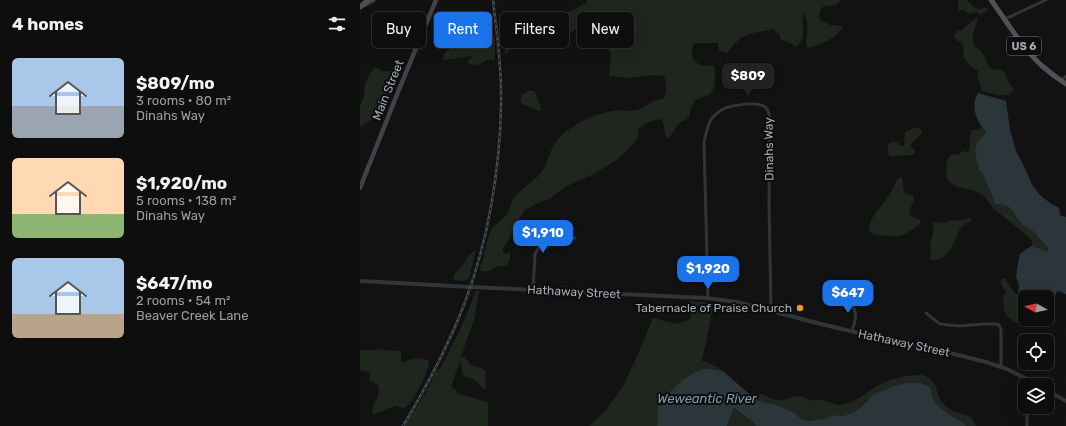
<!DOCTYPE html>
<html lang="en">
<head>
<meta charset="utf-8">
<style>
	:root { --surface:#0e0e0e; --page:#171717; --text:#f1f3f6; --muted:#9b9c9e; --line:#2e2e2e; --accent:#1a73e8 }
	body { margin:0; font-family:Rubik,sans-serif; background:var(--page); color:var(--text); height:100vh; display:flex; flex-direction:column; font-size:15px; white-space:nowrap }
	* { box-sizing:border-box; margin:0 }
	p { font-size:13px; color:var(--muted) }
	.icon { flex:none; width:22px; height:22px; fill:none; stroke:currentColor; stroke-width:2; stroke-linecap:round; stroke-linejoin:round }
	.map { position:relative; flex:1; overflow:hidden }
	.details { display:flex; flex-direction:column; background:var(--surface); width:360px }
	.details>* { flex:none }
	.hud { position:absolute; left:12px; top:12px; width:380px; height:36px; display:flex; gap:8px }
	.needle { width:26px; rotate:278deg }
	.tools { position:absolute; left:658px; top:290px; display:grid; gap:8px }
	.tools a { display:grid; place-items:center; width:36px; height:36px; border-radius:6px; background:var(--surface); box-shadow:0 4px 16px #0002,0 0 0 1px var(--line); font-size:20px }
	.price { position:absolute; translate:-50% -34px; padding:0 9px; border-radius:8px; background:var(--accent); color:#fff; font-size:13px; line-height:26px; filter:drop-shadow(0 1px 2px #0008) }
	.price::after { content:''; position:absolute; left:50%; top:24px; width:12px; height:9px; margin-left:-6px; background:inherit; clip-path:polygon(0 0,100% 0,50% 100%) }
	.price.on { background:#222; color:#fff }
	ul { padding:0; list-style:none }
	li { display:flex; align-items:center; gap:12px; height:100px; padding:0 12px }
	li span { display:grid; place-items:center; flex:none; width:112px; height:80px; border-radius:6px; color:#555 }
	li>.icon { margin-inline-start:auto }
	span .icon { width:48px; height:48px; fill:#fffc; stroke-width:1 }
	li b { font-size:17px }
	h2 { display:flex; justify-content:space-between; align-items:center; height:48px; padding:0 12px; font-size:17px }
	.tag { padding:0 14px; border-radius:6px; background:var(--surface); box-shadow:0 4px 16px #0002,0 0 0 1px var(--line); font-size:14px; line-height:36px }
	.tag.on { background:var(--accent); color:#fff }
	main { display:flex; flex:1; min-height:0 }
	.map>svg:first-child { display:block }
</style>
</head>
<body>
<main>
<section class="details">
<h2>4 homes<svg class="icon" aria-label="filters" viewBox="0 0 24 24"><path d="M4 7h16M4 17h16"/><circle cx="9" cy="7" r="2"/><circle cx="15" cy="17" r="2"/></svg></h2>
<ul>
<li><span style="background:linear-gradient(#a9c7e8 60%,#9aa5b1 0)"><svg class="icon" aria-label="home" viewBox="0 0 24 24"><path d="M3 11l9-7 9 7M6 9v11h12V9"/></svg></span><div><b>$809/mo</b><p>3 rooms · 80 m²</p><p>Dinahs Way</p></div></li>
<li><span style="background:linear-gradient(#ffd9b3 70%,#8fb573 0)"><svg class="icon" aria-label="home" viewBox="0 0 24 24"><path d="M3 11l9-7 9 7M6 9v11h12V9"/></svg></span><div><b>$1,920/mo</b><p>5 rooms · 138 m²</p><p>Dinahs Way</p></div></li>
<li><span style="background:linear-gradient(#a9c7e8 70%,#b9a48a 0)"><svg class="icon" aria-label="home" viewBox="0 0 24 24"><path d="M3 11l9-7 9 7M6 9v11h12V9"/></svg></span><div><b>$647/mo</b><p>2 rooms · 54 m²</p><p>Beaver Creek Lane</p></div></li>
</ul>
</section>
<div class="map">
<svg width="706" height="426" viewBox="0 0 706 426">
	<rect width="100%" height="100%" fill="#121213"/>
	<path fill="#1e261e" d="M227 0H482L476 5 465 6 461 8 459 15 461 21 471 25 483 26C477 38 460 46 447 48 445 43 447 40 447 35 448 27 447 19 444 12 440 22 447 39 437 46H434L429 42 421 40 419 34 415 32V29C390 34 384 31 367 53 359 52 358 50 358 43H335C329 50 332 62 341 65 345 67 349 64 354 66 355 74 357 91 348 95 344 98 338 97 334 102 330 106 331 112 329 117L318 125 308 139H307L306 138 303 122 301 119C293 120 285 123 279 128L277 140 262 155 256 160 234 174 207 186 189 199 180 202 165 210 159 219 157 227 143 248V251L144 253 146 254 149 252 150 253V259L147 266C144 266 142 266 140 266 132 267 129 274 120 271V267C125 257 125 245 129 235 132 226 141 221 147 214 151 208 151 200 156 195 164 186 176 181 183 170 187 164 188 157 191 151 197 137 206 131 219 123 229 117 241 113 253 111 261 109 269 112 277 110 284 109 287 104 293 101 296 100 299 100 302 99 308 95 306 81 304 76L296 75 268 78 249 76 251 53C247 49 243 45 242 39 240 33 241 25 236 20 226 22 220 30 211 32 201 36 191 33 181 33 171 34 160 38 153 46 150 49 147 52 145 54L144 27 146 23C156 22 165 23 175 22 192 20 213 11 227 2Z
		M598 0H606L614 7 619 9 626 8 628 9V10L620 15 618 12 609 14 604 10H598Z
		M618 17C617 27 608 37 616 47 619 50 623 51 624 56 626 60 628 66 632 69 636 72 640 67 643 71 646 73 646 76 647 79 649 83 651 86 654 90 647 98 638 95 629 93 628 93 623 91 622 91 620 89 621 83 617 79L618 71 611 67 604 58 603 47 601 43 594 37 595 34 597 31 602 30 612 21Z
		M135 35V59L134 60H127L120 64 114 65 108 63V60L113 57V56L84 60 83 58C83 55 84 53 87 51 95 45 105 45 114 42 122 40 127 35 135 35Z
		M14 68H17L21 71H30L36 73 38 77 32 92 19 119 11 120 0 127V106L4 96 5 85 8 77Z
		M168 91H174C176 94 181 106 181 110L179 111 171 107 162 104 160 100 162 95Z
		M621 126 626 133C623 136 619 139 617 143 613 151 617 162 619 170L623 173C624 179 627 182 629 188 632 193 632 198 635 204L644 205 649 207 666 227 672 230 687 247V250C682 251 677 247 672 246V241L669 237 633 208 623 195 612 190 597 187 589 182 587 178 586 170 587 160 591 155 599 154 603 151 608 152C613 142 604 129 619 129Z
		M554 128H560L562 132C560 137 554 139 551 144V147L555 150V153L553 155 530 156C523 146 532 135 541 146H544L545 132Z
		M540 177 542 178C544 184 542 189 546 194L552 195 554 198C554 204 549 207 550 215 553 218 558 217 561 221L560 224C555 228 548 232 543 235 533 238 522 235 513 234L509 230C510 226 510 223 511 220 517 211 524 202 530 194 534 188 534 182 540 177Z
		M610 218H611L612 220C608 223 602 225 600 229 598 232 597 235 596 238 591 250 584 262 570 260L571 253 570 245 574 230 573 223 576 222 584 223 593 220 599 221Z
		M116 249 109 279 102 281 95 280 93 278 95 273 101 268 108 256Z
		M642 278 645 279 654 292 661 297V299L657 303V306L659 308 665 309V319H670V321C666 325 663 325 658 323 648 319 644 315 644 304 644 302 642 301 643 298 643 296 645 294 646 292 643 287 638 283 642 278Z
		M116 291H119L114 319 101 357H104L111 365 119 367 125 370 126 388 125 389 123 388 117 382 111 378 105 377 103 375 100 361 91 387 96 390 98 394 128 402V426H44L51 416 69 387 75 372 80 369 100 330Z
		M329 301 354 303 342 361C350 362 356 367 363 370L364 372C360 371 356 369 351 369 339 368 323 381 314 389L319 426H229L245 411 262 388 274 363 293 318 317 324 331 319Z
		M18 349 33 351 41 350V361L42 362C54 360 55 355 69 361 70 368 52 407 44 408 41 408 38 406 35 406 28 408 21 413 14 414L12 412C13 402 23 393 17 384L10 381V374L9 372 0 370V350H12Z
		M562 375C581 380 573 394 585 405 588 408 591 411 595 412 606 417 610 411 616 426H607L580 409 572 397 570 388 565 383 534 386 526 389 507 400 498 410 492 413 482 416 474 415 464 419 449 421 438 418 433 412 417 405 396 400 392 397C405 389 407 400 418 400 424 401 431 396 439 396 444 396 446 399 450 400 454 401 459 399 462 400 469 401 473 405 480 405 497 403 508 390 523 383 535 377 549 375 562 375Z
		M374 408 392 421 396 426H367L372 412Z"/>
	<path fill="#2b363b" d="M618 93 646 101 650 130 656 151 664 166 672 184 679 194 690 203 699 208 700 215 706 217V294H704L702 292 697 291 694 298 687 308V297H661L658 294 659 285 656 276 658 263 660 254 668 248 672 246 686 251 688 249 687 247 672 230 666 227 662 224 649 207 644 205 635 204C632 198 632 193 629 188 627 182 624 179 623 173L619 170C617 162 613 151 617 143 619 139 623 136 626 133 624 129 622 127 620 124 614 114 612 103 618 93Z
		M347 369H350L357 370 364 372 396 400 417 405 433 412 441 419 449 421 464 419 474 415 482 416 492 413 498 410 514 394 534 386 547 383H562L566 385 571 388C571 409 593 415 607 426H396L392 421 374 408 372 412 367 426H297L298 414 297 409C298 404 302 404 305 400 307 398 308 395 310 392 319 383 334 369 347 369Z"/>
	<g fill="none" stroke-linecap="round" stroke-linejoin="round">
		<path stroke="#333438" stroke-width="3" d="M645 19 686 0
			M701 81 706 76
			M486.5 293a5.5 5.5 0 1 1 11 0a5.5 5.5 0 1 1-11 0Z
			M173 290 175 254 179 247 186 242 201 241 215 238
			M348 298 344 142C346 134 347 126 352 118 355 115 361 110 365 108 374 105 397 101 405 107 409 110 409 115 410 119L409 204 411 310
			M491 299C491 304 493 306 495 311 497 318 494 325 492 331
			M566 313 580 324 599 326 624 324H636L639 325 641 330V366
			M667 426V407"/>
		<path stroke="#333438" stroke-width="4" d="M0 281 111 287 346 298 377 302 457 323 507 335 538 340 626 362 647 369 679 385
			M687 390 706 401"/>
		<path stroke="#414348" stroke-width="4.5" d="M4 5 13 0
			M0 188 38 92 76 0"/>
		<path stroke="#4f5157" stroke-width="5" d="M631 0C647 22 661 46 681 65 689 72 697 78 706 84
			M0 7 8 0"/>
		<defs>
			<path id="rail" d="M43 426C67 386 89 345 105 302 128 242 140 169 141 106 142 70 137 35 133 0"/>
		</defs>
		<use href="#rail" stroke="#4a4c51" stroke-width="2.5"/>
		<use href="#rail" stroke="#0d0d0e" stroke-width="1" stroke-dasharray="3" stroke-linecap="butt"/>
	</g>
	<circle fill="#ef992d" stroke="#0d0d0e" stroke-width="1.5" cx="440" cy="308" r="4"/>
	<g text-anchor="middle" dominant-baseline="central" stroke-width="4" stroke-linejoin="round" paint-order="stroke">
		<rect fill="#0d0d0e" stroke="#767b82" stroke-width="1" x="647" y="37" width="34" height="18" rx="3"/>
		<g font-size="11" font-weight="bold" fill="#a3aab4">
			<text x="664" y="46">US 6</text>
		</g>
		<g font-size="12" fill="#a3aab4" stroke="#0d0d0e">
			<text transform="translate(28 90) rotate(-68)">Main Street</text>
			<text transform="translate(409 149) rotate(-91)">Dinahs Way</text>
			<text transform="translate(214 292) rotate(3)">Hathaway Street</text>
			<text transform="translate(544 343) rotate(12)">Hathaway Street</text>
		</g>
		<g font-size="12" fill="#a3aab4" stroke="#0d0d0e" text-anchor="end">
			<text x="432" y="308">Tabernacle of Praise Church</text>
		</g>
		<g font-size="13" font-style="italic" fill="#7a9caf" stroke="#0d0d0e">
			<text x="347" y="398">Weweantic River</text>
		</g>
	</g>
</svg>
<div class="tools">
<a><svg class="needle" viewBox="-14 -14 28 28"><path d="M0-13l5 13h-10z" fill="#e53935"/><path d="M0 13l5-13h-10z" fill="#9b9c9e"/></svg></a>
<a><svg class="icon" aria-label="locate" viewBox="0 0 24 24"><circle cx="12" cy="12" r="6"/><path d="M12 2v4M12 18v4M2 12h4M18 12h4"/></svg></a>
<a><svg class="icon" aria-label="layers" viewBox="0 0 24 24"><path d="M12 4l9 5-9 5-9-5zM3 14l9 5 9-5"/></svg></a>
</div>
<b class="price on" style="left:388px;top:97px">$809</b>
<b class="price" style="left:183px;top:254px">$1,910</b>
<b class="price" style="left:348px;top:290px">$1,920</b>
<b class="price" style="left:488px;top:314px">$647</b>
<div class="hud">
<a class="tag">Buy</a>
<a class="tag on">Rent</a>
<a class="tag">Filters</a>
<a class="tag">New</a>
</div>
</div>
</main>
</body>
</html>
